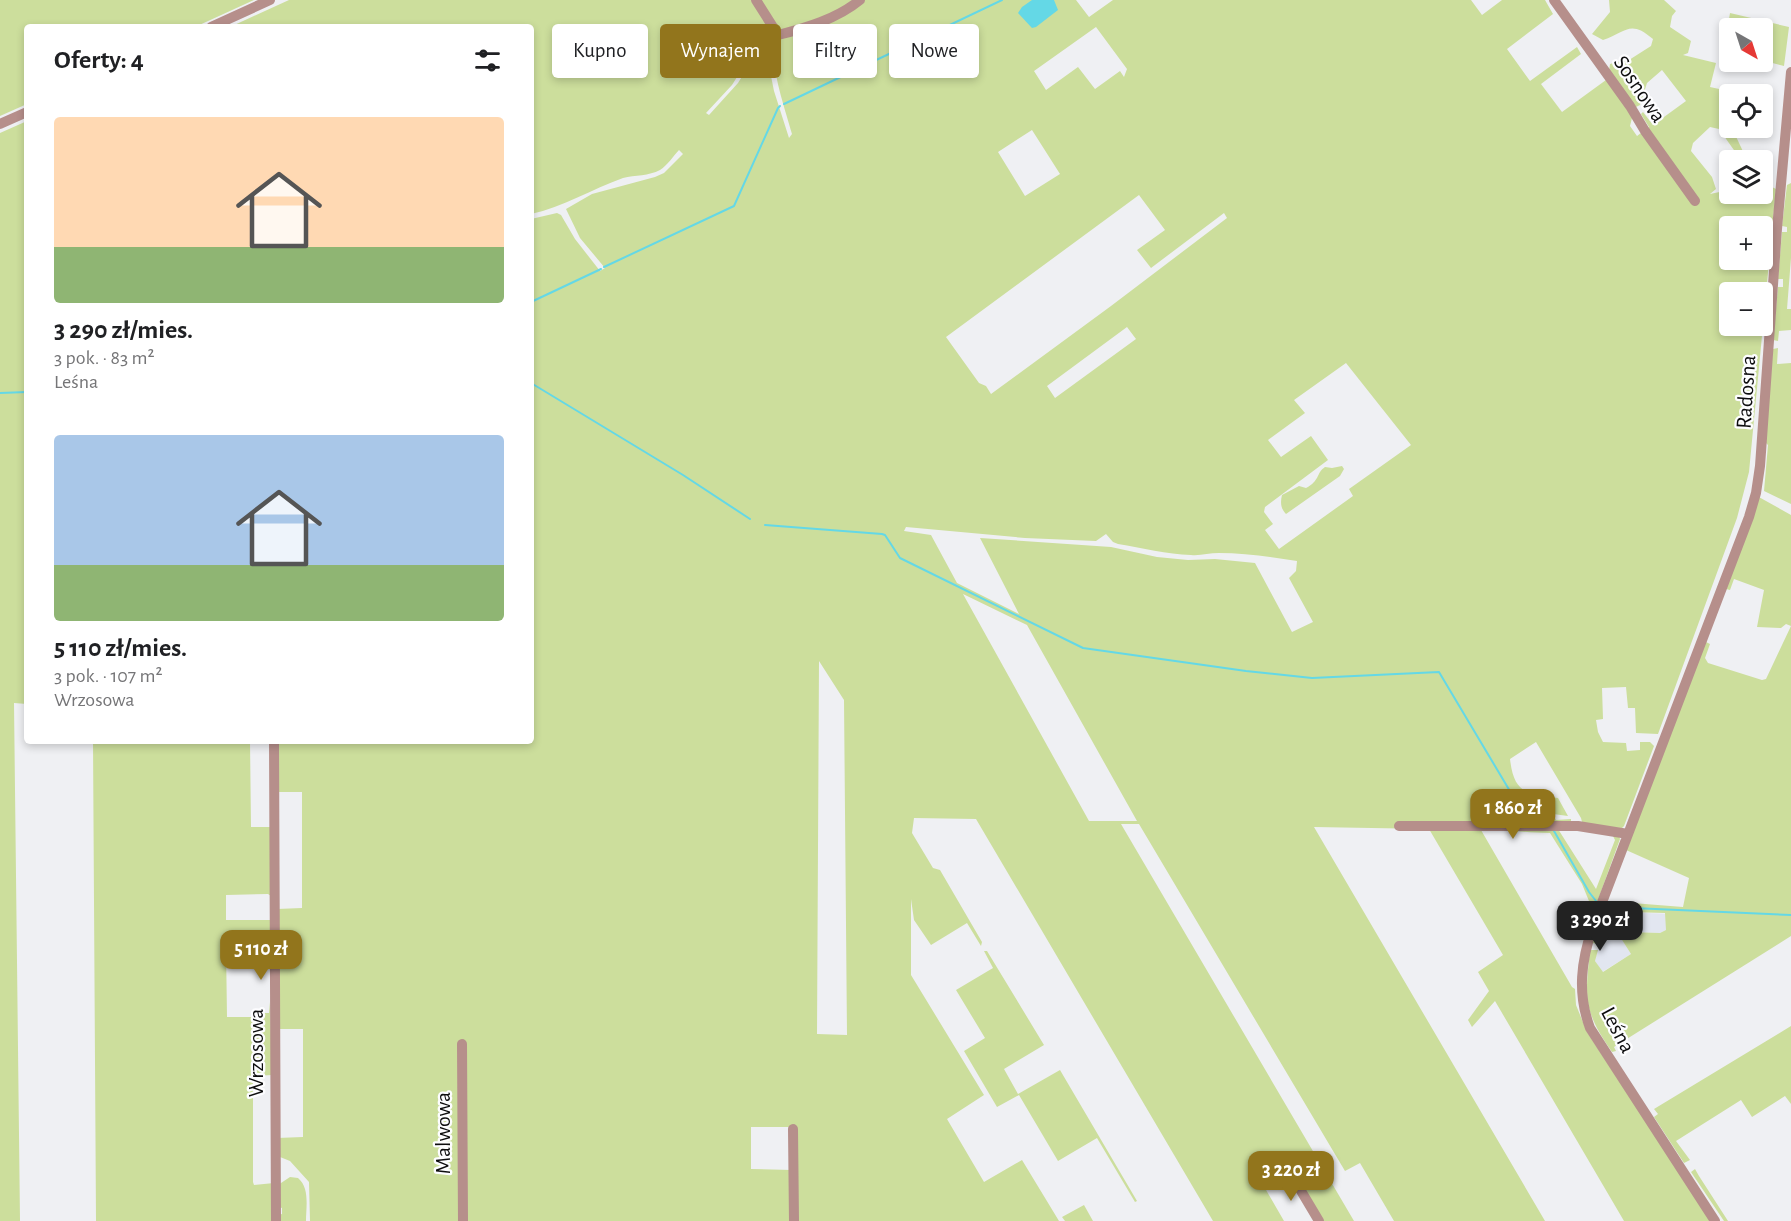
<!DOCTYPE html>
<html lang="pl">
<head>
<meta charset="utf-8">
<style>
	:root { --surface:#fff; --page:#f6f6f6; --text:#202124; --muted:#757577; --accent:#92751c }
	body { margin:0; font-family:"Alegreya Sans",sans-serif; background:var(--page); color:var(--text); height:100vh; display:flex; flex-direction:column; font-size:22px; white-space:nowrap }
	* { box-sizing:border-box; margin:0 }
	p { font-size:20px; color:var(--muted) }
	.icon { flex:none; width:33px; height:33px; fill:none; stroke:currentColor; stroke-width:2; stroke-linecap:round; stroke-linejoin:round }
	.map { position:relative; flex:1; overflow:hidden }
	.panel { position:absolute; left:24px; top:24px; width:510px; height:720px; display:flex; flex-direction:column; background:var(--surface); border-radius:6px; box-shadow:0 3px 9px #0003 }
	.panel>* { flex:none }
	.top-card { position:absolute; left:552px; top:24px; width:570px; height:54px; display:flex; gap:12px }
	.needle { width:39px; rotate:141deg }
	.buttons { position:absolute; left:1719px; top:18px; display:grid; gap:12px }
	.buttons a { display:grid; place-items:center; width:54px; height:54px; border-radius:6px; background:var(--surface); box-shadow:0 3px 9px #0003; font-size:30px }
	.price { position:absolute; translate:-50% -51px; padding:0 14px; border-radius:12px; background:var(--accent); color:#fff; font-size:20px; line-height:39px; filter:drop-shadow(0 2px 3px #0008) }
	.price::after { content:''; position:absolute; left:50%; top:36px; width:18px; height:14px; margin-left:-9px; background:inherit; clip-path:polygon(0 0,100% 0,50% 100%) }
	.price.active { background:#222; color:#fff }
	ul { padding:0; list-style:none }
	li { display:grid; align-content:center; gap:12px; height:318px; padding:0 30px }
	li span { display:grid; place-items:center; height:186px; border-radius:6px; color:#555 }
	li>.icon { margin-inline-start:auto }
	span .icon { width:108px; height:108px; fill:#fffc; stroke-width:1 }
	li b { font-size:26px }
	h2 { display:flex; justify-content:space-between; align-items:center; height:72px; padding:0 30px; font-size:26px }
	.tag { padding:0 21px; border-radius:6px; background:var(--surface); box-shadow:0 3px 9px #0003; font-size:21px; line-height:54px }
	.tag.active { background:var(--accent); color:#fff }
	.map>svg:first-child { display:block }
</style>
</head>
<body>
<div class="map">
<svg width="1791" height="1221" viewBox="0 0 1791 1221">
	<rect width="100%" height="100%" fill="#eff0f3"/>
	<path fill="#e2e6f0" d="M1628 912 1666 914V930L1660 933 1628 932Z
		M1617 932 1631 954 1602 972 1595 961 1599 944Z"/>
	<path fill="#ccde9c" fill-rule="evenodd" d="M0 0H254L195 27H27V104L0 116Z
		M289 0H752L771 28 767 39 754 50 732 85 706 113 709 115 738 83 756 54 760 51H766L774 91 789 138 792 134C785 108 769 65 775 39L796 33 864 0H1076L1089 17 1113 0H1471L1482 15 1502 0H1545L1553 14 1507 49 1530 81 1577 47 1581 54 1541 84 1562 112 1606 80 1633 114 1630 126 1637 136 1649 127 1641 114 1643 112 1653 125 1686 101 1662 70 1647 83 1640 105 1636 107 1609 71 1610 64 1627 59 1629 60 1651 46 1653 39C1630 19 1626 32 1603 40L1592 34 1610 12 1609 0H1664L1676 11 1672 16 1670 27 1691 41 1688 53 1683 55 1716 63 1710 87 1742 94H1730L1727 117 1730 128H1732L1747 160H1753H1741L1719 129 1710 127 1693 143 1691 151 1712 177 1716 189 1710 194 1729 190 1730 194H1762L1763 163 1769 165 1773 177 1772 187 1776 189 1749 472 1737 518 1658 734 1636 733 1635 708H1628L1626 687 1602 688 1603 719 1596 720 1598 732 1603 742 1626 743 1627 751 1640 750V742H1650L1654 746 1624 826 1622 828 1592 827 1582 822 1581 818 1536 742 1510 759C1514 794 1527 794 1558 798L1568 816 1553 814 1556 820 1571 819V823L1558 829 1596 889 1615 840 1612 834 1619 836 1620 839 1590 922 1585 918 1591 906 1582 884 1550 833C1525 833 1505 829 1481 830L1572 987 1575 989 1576 1005 1587 1032 1711 1221H1624L1495 1001 1472 1027 1468 1020 1489 991 1478 972 1503 955 1429 829 1314 827 1545 1221H1394L1360 1163 1345 1171 1139 824H1121L1354 1221H1322L1284 1170 1262 1183 1284 1221H1213L976 819 914 818 912 833 933 868 940 870 982 942 981 946 967 923 931 945 914 920 911 899V975L984 1095 947 1119 984 1182 1022 1160 1059 1221H795L789 1127H751V1169L792 1170V1221H310L309 1182 290 1161 280 1157 277 1138 303 1137V1029H277V909L302 908V792H276L277 741H531V219L557 213 561 215 575 239 600 271 605 268 580 238 566 209 592 194 655 177 664 173 683 154 679 150C673 156 668 165 660 170 649 176 635 175 623 178 592 189 563 207 531 214V27H230ZM1096 27 1127 69 1124 77 1120 71 1095 89 1078 67 1046 90 1034 71ZM1032 130 1060 174 1025 196 998 152ZM1139 195 1165 230 1137 250 1151 268 1224 213 1227 218 1111 306 991 394 986 386 979 383 946 337ZM1730 226H1762V260H1730ZM1730 292H1762V326H1730ZM1127 327 1136 339 1055 398 1047 386ZM1346 363 1411 445 1349 489 1353 496 1279 549 1265 530 1273 524 1264 512 1265 507 1328 460 1311 436 1281 457 1268 440 1305 413 1294 400ZM906 527 1025 538 1096 541 1106 534 1113 542 1118 544C1142 548 1167 554 1191 555 1200 556 1209 553 1219 553 1244 553 1271 557 1297 561L1296 571 1289 578 1313 622 1292 632 1255 563 1215 559 1188 560 1157 557 1111 547 980 538 1019 614 957 583 931 535 904 531ZM963 594 1027 625 1137 821H1089ZM819 661 844 700 847 1035 817 1034Z
		M759 0H857L835 13 786 30 780 29Z
		M1730 13 1789 27 1784 66 1765 61V46L1763 45 1762 28H1730L1729 37 1726 36Z
		M27 121V704L14 703 20 1221H0V133Z
		M1791 183V258L1787 309H1791V330L1779 331 1778 341 1773 340 1778 287H1783V279H1778L1782 232H1787V227L1782 226 1787 185Z
		M1778 348 1777 364 1791 363V504L1764 491 1768 445 1765 442 1773 349Z
		M1342 466 1344 469 1340 476 1286 514C1281 509 1280 503 1282 495L1299 486 1306 488C1320 481 1316 473 1325 467L1332 468Z
		M1757 496 1791 515V936L1614 1047 1616 1051 1612 1052C1583 1010 1585 999 1590 950H1598L1595 961 1603 972 1631 954 1617 932 1599 944 1592 943 1598 926 1628 930V932L1660 933 1666 930 1665 913 1629 912 1628 925 1603 921 1600 920 1607 901 1683 907 1689 878 1626 850 1704 641 1710 644 1705 658 1708 663 1762 680 1766 679 1791 626 1786 624 1781 628 1757 627 1764 590 1734 579 1730 590 1726 589Z
		M93 741H250L251 827H272L271 896 268 894 226 895V920H271L269 946 226 947 227 1017H252V1013H269L270 1002 272 1075 253 1076V1182L254 1185 274 1183V1221H96Z
		M984 951H987L1044 1045 1004 1069 1018 1094 1060 1070 1137 1201 1135 1202 1097 1138 1058 1161 1019 1095 997 1107 964 1051 985 1038 956 990 993 968Z
		M1791 1026V1104L1785 1096 1752 1117 1741 1100 1676 1141 1690 1160 1684 1163 1654 1117 1658 1114 1654 1109Z
		M1695 1169 1699 1176 1728 1221H1724L1691 1172Z
		M290 1177 298 1178C310 1188 306 1207 306 1221H278V1215L282 1214V1208L279 1207 278 1185Z
		M1084 1205 1093 1221H1065L1062 1217Z"/>
	<path fill="#64d8e6" d="M1032 0H1054L1058 10 1036 27 1032 28 1018 13 1022 7Z"/>
	<g fill="none" stroke-linecap="round" stroke-linejoin="round">
		<path stroke="#64d8e6" stroke-width="2" d="M784 104 1002 0
			M604 267 734 206 778 108 780 106
			M531 302 601 269
			M531 383 683 475 750 519
			M0 393 27 392
			M765 525 882 534 885 535 900 558 1083 648 1246 671 1312 678 1439 672 1523 813C1531 819 1540 814 1548 822
			M1554 831 1589 892 1596 901
			M1610 907 1791 915"/>
		<path stroke="#b68f8b" stroke-width="10" d="M756 0 778 35C806 28 837 19 860 0
			M1554 0 1630 106 1645 131 1695 201
			M211 27 270 0
			M0 124 27 112
			M274 741 276 1221
			M1399 826H1578L1628 834
			M462 1044 463 1221
			M793 1129 794 1221
			M1288 1169 1319 1221
			M1715 1221 1590 1028C1577 993 1581 961 1593 926L1749 517 1756 493 1760 466 1777 229 1791 72"/>
	</g>
	<g text-anchor="middle" dominant-baseline="central" stroke-width="4.5" stroke-linejoin="round" paint-order="stroke">
		<g font-size="22" fill="#0d0d0e" stroke="#fdfdff">
			<text transform="translate(1640 89) rotate(56)">Sosnowa</text>
			<text transform="translate(1746 392) rotate(-86)">Radosna</text>
			<text transform="translate(1618 1030) rotate(62)">Leśna</text>
			<text transform="translate(256 1053) rotate(-90)">Wrzosowa</text>
			<text transform="translate(443 1133) rotate(-90)">Malwowa</text>
		</g>
	</g>
</svg>
<div class="buttons">
<a><svg class="needle" viewBox="-14 -14 28 28"><path d="M0-13l5 13h-10z" fill="#e53935"/><path d="M0 13l5-13h-10z" fill="#757577"/></svg></a>
<a><svg class="icon" aria-label="locate" viewBox="0 0 24 24"><circle cx="12" cy="12" r="6"/><path d="M12 2v4M12 18v4M2 12h4M18 12h4"/></svg></a>
<a><svg class="icon" aria-label="layers" viewBox="0 0 24 24"><path d="M12 4l9 5-9 5-9-5zM3 14l9 5 9-5"/></svg></a>
<a>+</a>
<a>−</a>
</div>
<b class="price" style="left:1513px;top:840px">1 860 zł</b>
<b class="price active" style="left:1600px;top:952px">3 290 zł</b>
<b class="price" style="left:261px;top:981px">5 110 zł</b>
<b class="price" style="left:1291px;top:1202px">3 220 zł</b>
<div class="top-card">
<a class="tag">Kupno</a>
<a class="tag active">Wynajem</a>
<a class="tag">Filtry</a>
<a class="tag">Nowe</a>
</div>
<section class="panel">
<h2>Oferty: 4<svg class="icon" aria-label="filters" viewBox="0 0 24 24"><path d="M4 7h16M4 17h16"/><circle cx="9" cy="7" r="2"/><circle cx="15" cy="17" r="2"/></svg></h2>
<ul>
<li><span style="background:linear-gradient(#ffd9b3 70%,#8fb573 0)"><svg class="icon" aria-label="home" viewBox="0 0 24 24"><path d="M3 11l9-7 9 7M6 9v11h12V9"/></svg></span><div><b>3 290 zł/mies.</b><p>3 pok. · 83 m²</p><p>Leśna</p></div></li>
<li><span style="background:linear-gradient(#a9c7e8 70%,#8fb573 0)"><svg class="icon" aria-label="home" viewBox="0 0 24 24"><path d="M3 11l9-7 9 7M6 9v11h12V9"/></svg></span><div><b>5 110 zł/mies.</b><p>3 pok. · 107 m²</p><p>Wrzosowa</p></div></li>
</ul>
</section>
</div>
</body>
</html>
